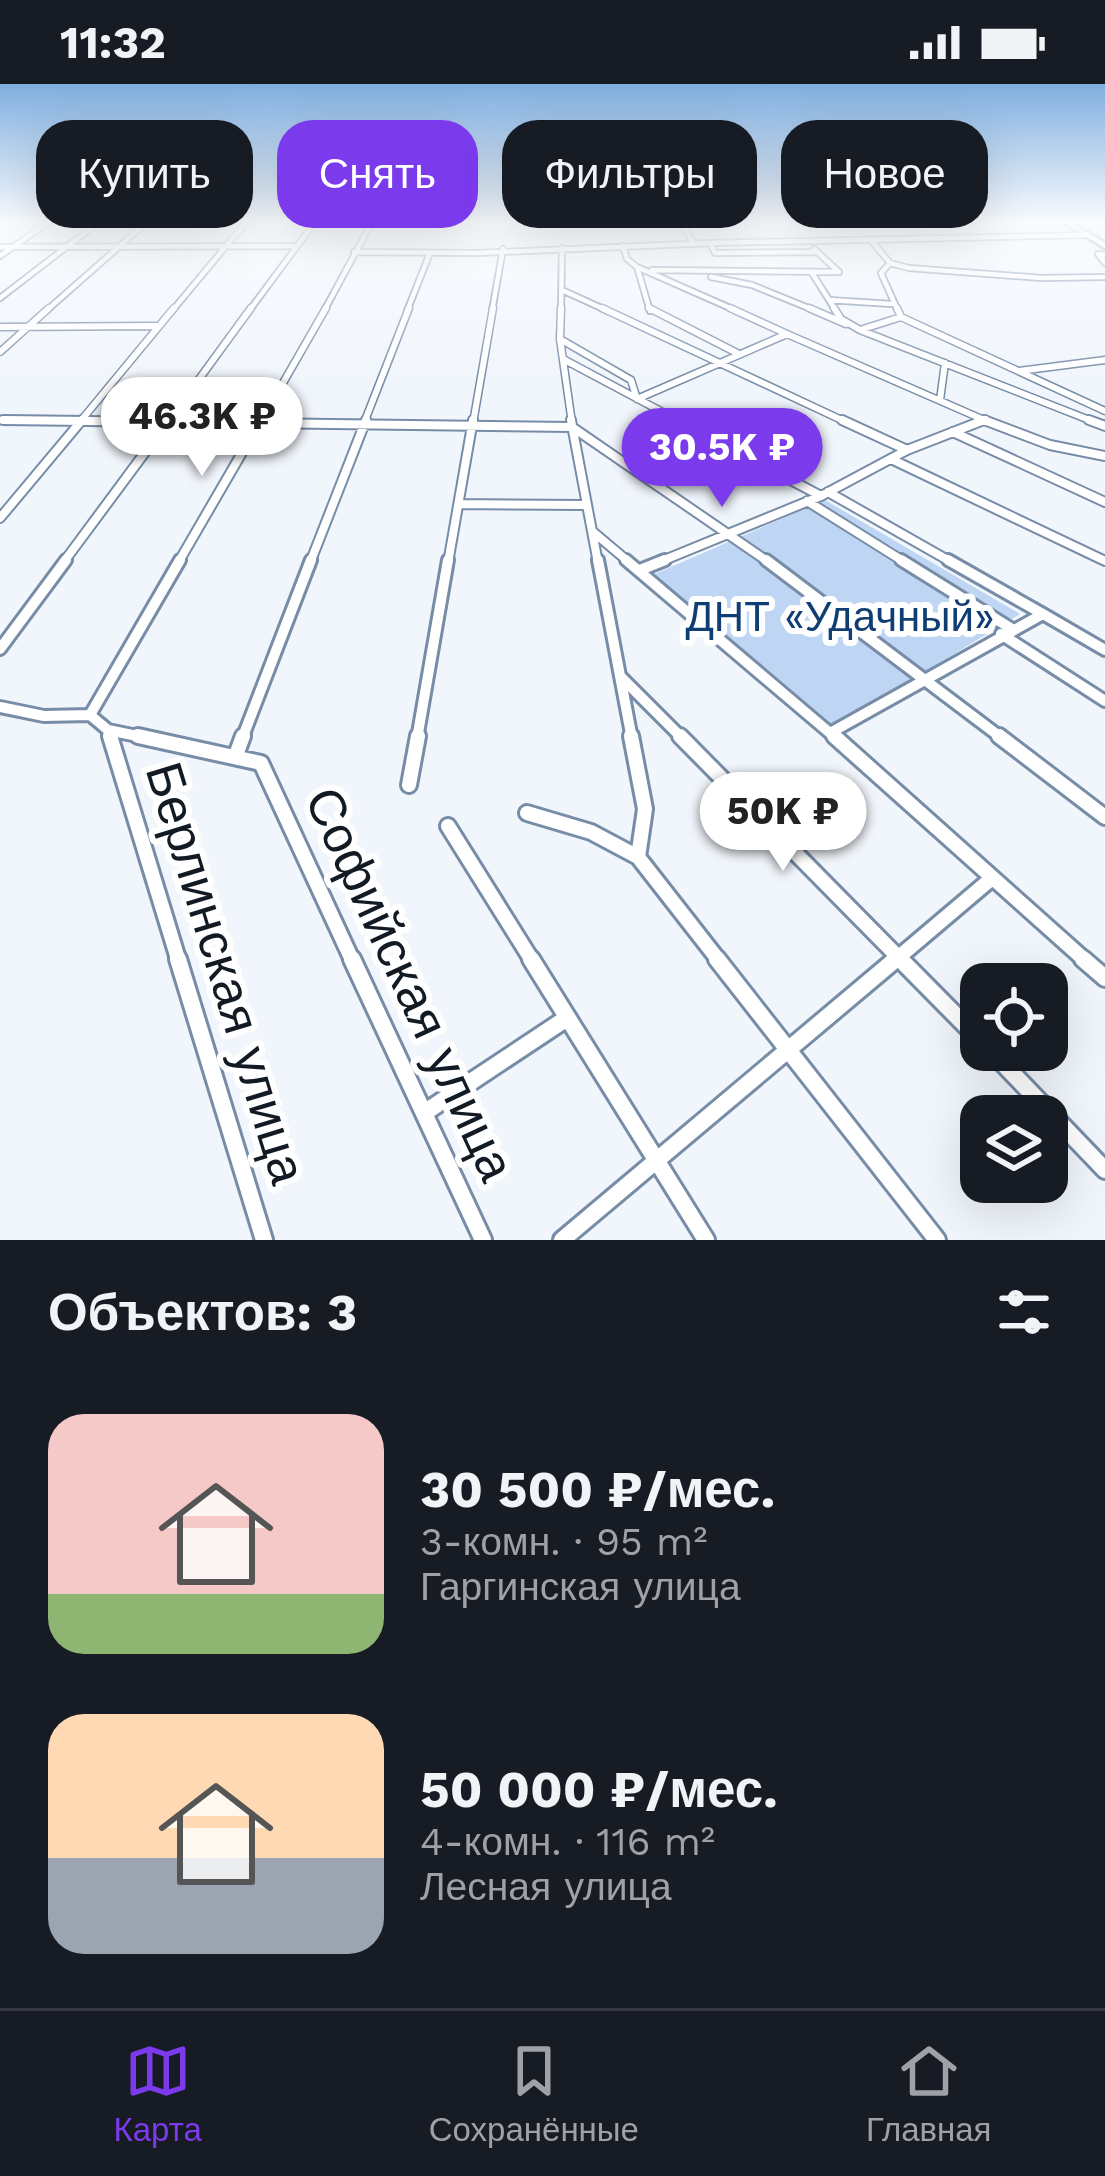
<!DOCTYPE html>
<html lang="ru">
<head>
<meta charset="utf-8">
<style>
	:root { --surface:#171b24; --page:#242831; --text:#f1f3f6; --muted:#9ea1a6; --line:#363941; --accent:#7c3aed }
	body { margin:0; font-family:"Work Sans",sans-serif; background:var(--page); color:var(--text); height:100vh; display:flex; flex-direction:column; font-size:45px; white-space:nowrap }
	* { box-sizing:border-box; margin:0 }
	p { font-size:39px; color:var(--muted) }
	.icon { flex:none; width:66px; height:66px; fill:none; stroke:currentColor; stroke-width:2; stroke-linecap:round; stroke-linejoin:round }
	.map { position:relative; height:1156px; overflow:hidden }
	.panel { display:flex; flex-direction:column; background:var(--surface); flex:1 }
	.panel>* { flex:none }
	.hud { position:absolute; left:36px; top:36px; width:1035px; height:108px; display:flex; gap:24px }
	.fabs { position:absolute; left:960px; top:879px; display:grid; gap:24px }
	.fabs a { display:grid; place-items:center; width:108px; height:108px; border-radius:24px; background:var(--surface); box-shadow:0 12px 48px #0002; font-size:60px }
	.price { position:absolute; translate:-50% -102px; padding:0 27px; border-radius:42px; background:#fff; color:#222; font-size:39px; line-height:78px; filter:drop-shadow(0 3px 6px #0008) }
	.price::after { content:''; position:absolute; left:50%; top:72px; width:36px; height:27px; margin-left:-18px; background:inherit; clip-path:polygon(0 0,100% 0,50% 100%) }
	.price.current { background:var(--accent); color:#fff }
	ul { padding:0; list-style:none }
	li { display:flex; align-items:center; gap:36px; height:300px; padding:0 48px }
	li span { display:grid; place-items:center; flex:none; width:336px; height:240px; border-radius:36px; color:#555 }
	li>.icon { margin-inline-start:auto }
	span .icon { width:144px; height:144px; fill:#fffc; stroke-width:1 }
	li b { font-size:51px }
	h2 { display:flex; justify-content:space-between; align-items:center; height:144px; padding:0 48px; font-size:51px }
	.chip { padding:0 42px; border-radius:36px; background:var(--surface); box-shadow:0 12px 48px #0002; font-size:42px; line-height:108px }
	.chip.current { background:var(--accent); color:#fff }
	.status { display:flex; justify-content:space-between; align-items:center; height:84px; padding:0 60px; background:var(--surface); direction:ltr }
	.status svg { height:33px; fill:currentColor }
	.dock { display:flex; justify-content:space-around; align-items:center; height:168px; border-top:3px solid var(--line); background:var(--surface); font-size:33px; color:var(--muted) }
	.dock a { display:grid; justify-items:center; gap:6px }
	.dock .current { color:var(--accent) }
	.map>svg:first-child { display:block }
</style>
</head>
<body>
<div class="status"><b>11:32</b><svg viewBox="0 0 49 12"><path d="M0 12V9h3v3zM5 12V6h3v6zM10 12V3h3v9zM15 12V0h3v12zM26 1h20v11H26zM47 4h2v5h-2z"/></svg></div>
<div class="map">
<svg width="1105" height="1156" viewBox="0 0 1105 1156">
	<rect width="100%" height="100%" fill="#f1f6fc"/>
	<path fill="#bed5f3" d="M825 416 1020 530 830 645 650 492Z"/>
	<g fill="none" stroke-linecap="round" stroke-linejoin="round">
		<defs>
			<path id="street-far5" d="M681 138 694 160
				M870 155 890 179 909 184 1042 194 1105 193
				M623 162 627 175 637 183 650 227
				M0 163 297 162
				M354 168 477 169 710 159
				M818 168 715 169 710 159 1088 151
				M1105 171 1098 170 1105 179
				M0 172 49 138
				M890 179 881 189 898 227
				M637 183 737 227
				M652 186 839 188 814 165
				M812 189 836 227
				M711 193 752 201 816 227
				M564 207 608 227
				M0 214 99 138
				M829 216 892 220
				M46 227 147 138
				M172 227 246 138
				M249 227 315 138
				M324 227 372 138
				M407 227 430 169
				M492 227 503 165
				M561 227 562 164"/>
			<path id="street-far4" d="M561 224 560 255 572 339
				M602 224 848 339
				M649 224 737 269
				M809 224 846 240
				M834 224 841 235 860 246 1097 339
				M897 224 901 233 1105 327
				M0 243 156 242
				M863 245 901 233
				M787 250 991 339
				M560 255 631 296 637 315 787 250 730 224
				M0 268 49 224
				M563 275 683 339
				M1019 287 1105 276
				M940 316 945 279
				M3 336 228 339
				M79 339 174 224
				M167 339 251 224
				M260 339 326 224
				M364 339 409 224
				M473 339 493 224
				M976 339 986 335"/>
			<path id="street-far3" d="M3 336 572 343 770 479
				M571 336 598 479
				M677 336 821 412
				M842 336 907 366
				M984 336 1050 361 1105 372
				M1089 336 1105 342
				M953 348 1105 418
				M891 375 1105 477
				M828 408 953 479
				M807 417 906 479
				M460 420 586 421
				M0 434 82 336
				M592 447 630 479
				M63 479 169 336
				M178 479 261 336
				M310 479 366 336
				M448 479 473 336
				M657 479 821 412 907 366 984 336"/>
			<path id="street-far2" d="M598 476 632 655
				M626 476 837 655
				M766 476 1003 655
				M901 476 1012 545
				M948 476 1043 530
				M640 486 665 476
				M1001 550 1105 617
				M0 565 66 476
				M621 593 683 655
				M0 623 44 632 90 631 108 646 152 655
				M90 631 180 476
				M108 646 111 655
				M830 649 1043 530 1105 566
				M242 655 311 476
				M417 655 448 476"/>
			<path id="street-far1" d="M110 652 179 878
				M138 652 261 679 353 878
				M631 652 645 725 638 773
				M680 652 903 878
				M834 652 1087 878
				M999 652 1105 733
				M236 671 243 652
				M409 701 418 652
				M527 729 591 748 638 773 720 878
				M448 742 533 878
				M893 878 991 795"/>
			<path id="street" d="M178 875 264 1156
				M352 875 483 1156
				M531 875 706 1156
				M717 875 937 1156
				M900 875 981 957
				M1083 875 1105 894
				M990 966 1105 1086
				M424 1029 567 934
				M562 1156 896 875"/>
			<path id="secondary" d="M1063 138H1070L1105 159V164Z"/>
		</defs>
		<use href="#street-far5" stroke="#778ca7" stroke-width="8"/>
		<use href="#street-far4" stroke="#778ca7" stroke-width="9"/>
		<use href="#street-far3" stroke="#778ca7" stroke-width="12"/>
		<use href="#street-far2" stroke="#778ca7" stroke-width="16"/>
		<use href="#street-far1" stroke="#778ca7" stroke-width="20"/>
		<use href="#street" stroke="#778ca7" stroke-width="22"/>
		<use href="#secondary" stroke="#778ca7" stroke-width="6"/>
		<use href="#street-far5" stroke="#fff" stroke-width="4.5"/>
		<use href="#street-far4" stroke="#fff" stroke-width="6"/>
		<use href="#street-far3" stroke="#fff" stroke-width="8"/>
		<use href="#street-far2" stroke="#fff" stroke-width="10"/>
		<use href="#street-far1" stroke="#fff" stroke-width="14"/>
		<use href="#street" stroke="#fff" stroke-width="16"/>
		<use href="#secondary" fill="#fff" fill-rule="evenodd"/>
	</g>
	<linearGradient id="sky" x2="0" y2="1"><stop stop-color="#7faedf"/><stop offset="0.46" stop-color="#f9fbfe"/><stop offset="1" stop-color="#f9fbfe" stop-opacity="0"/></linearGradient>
	<rect width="1105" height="299" fill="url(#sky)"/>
	<g text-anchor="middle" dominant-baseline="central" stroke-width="12" stroke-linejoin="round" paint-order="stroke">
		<g font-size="42" fill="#0f3e74" stroke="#fff">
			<text x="840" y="532">ДНТ «Удачный»</text>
		</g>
		<g font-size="51" fill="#121a24" stroke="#fff">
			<text transform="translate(226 889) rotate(73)">Берлинская улица</text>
			<text transform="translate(410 900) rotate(65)">Софийская улица</text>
		</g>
	</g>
</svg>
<div class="fabs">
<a><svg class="icon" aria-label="locate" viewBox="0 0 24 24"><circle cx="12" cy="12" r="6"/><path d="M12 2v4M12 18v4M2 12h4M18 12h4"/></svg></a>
<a><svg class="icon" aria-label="layers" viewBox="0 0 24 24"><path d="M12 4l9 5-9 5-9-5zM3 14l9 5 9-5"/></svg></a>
</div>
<b class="price" style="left:202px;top:395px">46.3K ₽</b>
<b class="price current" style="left:722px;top:426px">30.5K ₽</b>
<b class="price" style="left:783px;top:790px">50K ₽</b>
<div class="hud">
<a class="chip">Купить</a>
<a class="chip current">Снять</a>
<a class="chip">Фильтры</a>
<a class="chip">Новое</a>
</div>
</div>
<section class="panel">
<h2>Объектов: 3<svg class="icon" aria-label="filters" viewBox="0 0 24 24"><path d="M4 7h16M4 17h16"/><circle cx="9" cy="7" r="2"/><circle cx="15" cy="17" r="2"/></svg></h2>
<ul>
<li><span style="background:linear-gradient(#f6c9c9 75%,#8fb573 0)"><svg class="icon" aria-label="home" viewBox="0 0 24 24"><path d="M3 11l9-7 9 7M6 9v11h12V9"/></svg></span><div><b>30 500 ₽/мес.</b><p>3-комн. · 95 m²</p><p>Гаргинская улица</p></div></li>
<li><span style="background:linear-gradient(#ffd9b3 60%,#9aa5b1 0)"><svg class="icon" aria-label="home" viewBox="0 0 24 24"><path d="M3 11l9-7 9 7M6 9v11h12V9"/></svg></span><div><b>50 000 ₽/мес.</b><p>4-комн. · 116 m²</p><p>Лесная улица</p></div></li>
</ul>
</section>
<nav class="dock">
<a class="current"><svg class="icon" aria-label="map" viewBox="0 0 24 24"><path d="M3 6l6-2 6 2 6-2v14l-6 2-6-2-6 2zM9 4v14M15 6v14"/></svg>Карта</a>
<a><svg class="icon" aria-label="saved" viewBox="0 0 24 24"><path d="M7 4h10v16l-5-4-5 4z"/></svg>Сохранённые</a>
<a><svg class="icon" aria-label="home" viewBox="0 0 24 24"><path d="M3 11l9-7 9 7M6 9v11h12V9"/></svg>Главная</a>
</nav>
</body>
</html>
